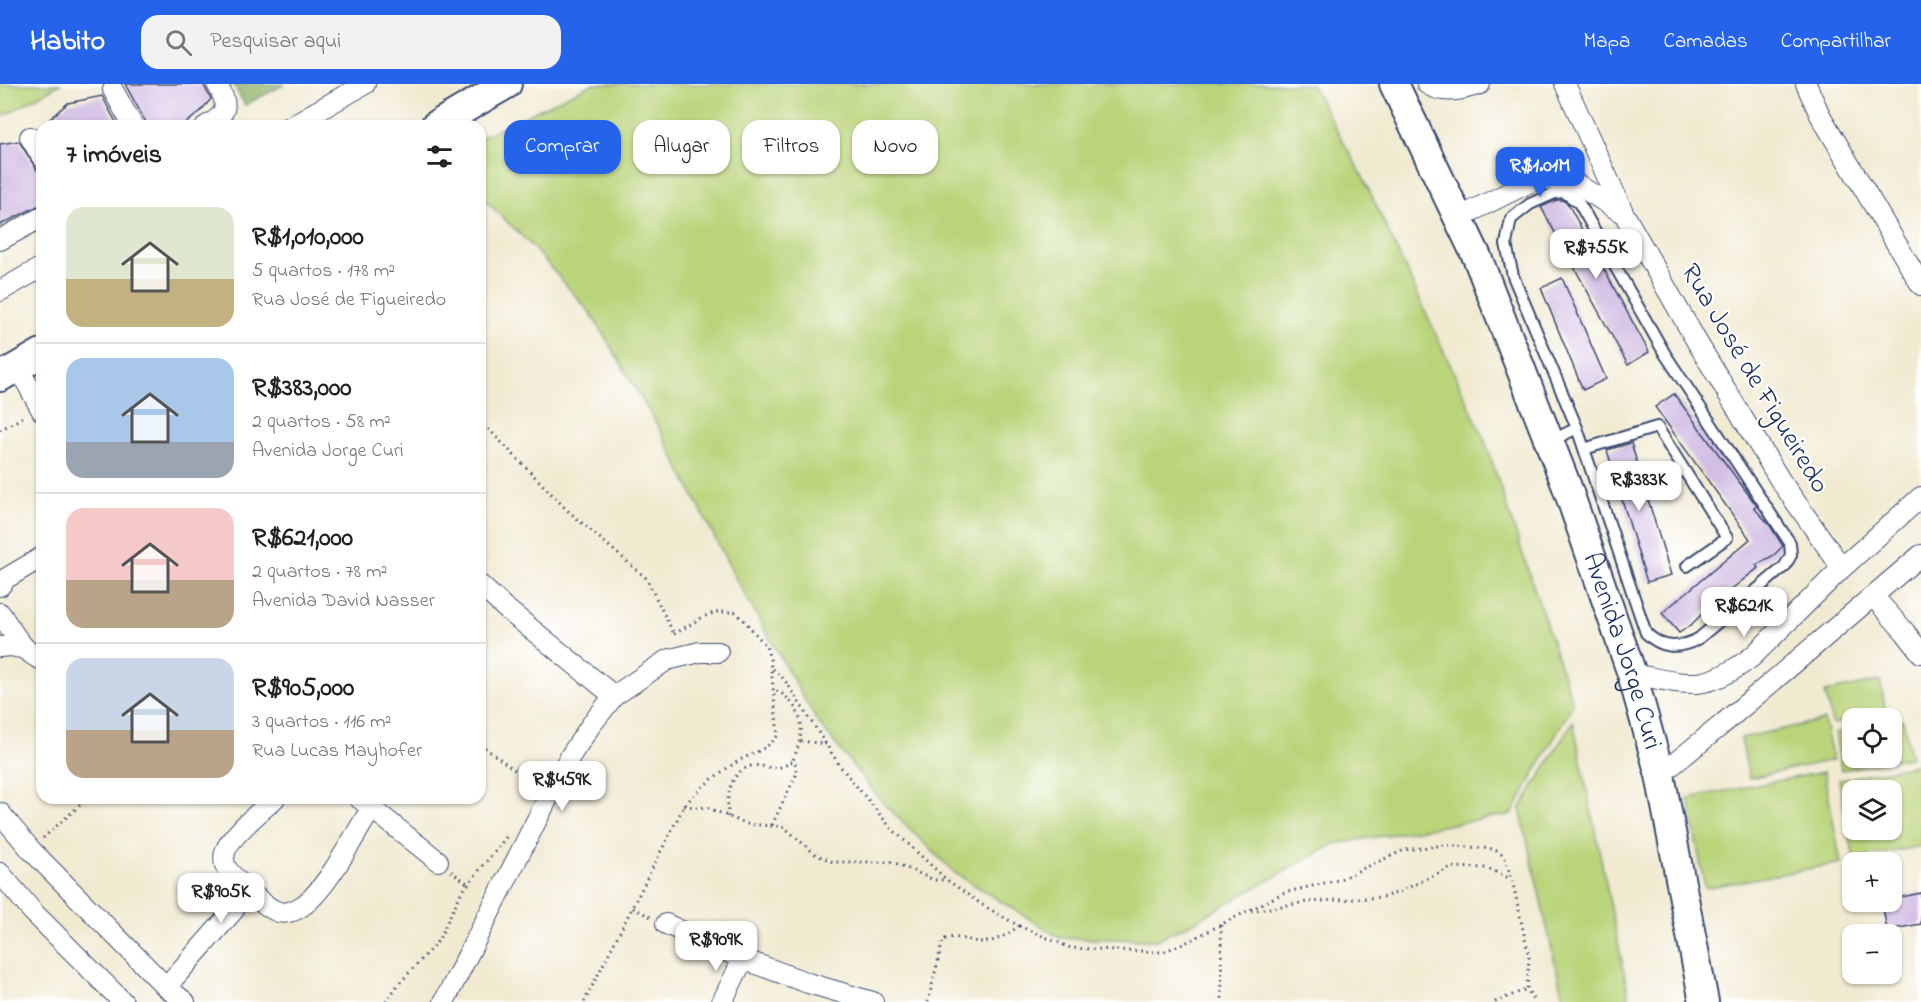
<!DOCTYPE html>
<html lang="pt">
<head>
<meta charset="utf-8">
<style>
	:root { --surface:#fff; --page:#f2f2f2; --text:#222; --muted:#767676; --line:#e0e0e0; --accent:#2563eb }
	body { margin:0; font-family:"Indie Flower",sans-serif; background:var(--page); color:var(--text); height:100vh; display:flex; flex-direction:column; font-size:22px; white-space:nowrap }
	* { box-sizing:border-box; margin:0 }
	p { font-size:20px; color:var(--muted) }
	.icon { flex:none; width:33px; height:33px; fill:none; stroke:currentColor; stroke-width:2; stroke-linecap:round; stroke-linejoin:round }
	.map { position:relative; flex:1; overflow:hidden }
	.side { position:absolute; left:36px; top:36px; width:450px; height:684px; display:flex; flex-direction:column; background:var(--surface); border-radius:18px; box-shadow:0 2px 4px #0004 }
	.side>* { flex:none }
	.top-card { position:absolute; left:504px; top:36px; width:570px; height:54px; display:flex; gap:12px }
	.tools { position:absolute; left:1842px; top:624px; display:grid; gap:12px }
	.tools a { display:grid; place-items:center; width:60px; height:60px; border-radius:12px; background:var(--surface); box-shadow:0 2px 4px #0004; font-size:30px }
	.price { position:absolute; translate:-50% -51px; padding:0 14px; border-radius:12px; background:#fff; color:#222; font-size:20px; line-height:39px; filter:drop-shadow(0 2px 3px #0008) }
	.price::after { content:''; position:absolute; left:50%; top:36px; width:18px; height:14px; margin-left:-9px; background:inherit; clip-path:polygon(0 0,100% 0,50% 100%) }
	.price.current { background:var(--accent); color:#fff }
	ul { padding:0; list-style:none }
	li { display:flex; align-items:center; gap:18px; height:150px; padding:0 30px }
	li+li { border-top:2px solid var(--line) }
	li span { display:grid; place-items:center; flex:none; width:168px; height:120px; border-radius:18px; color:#555 }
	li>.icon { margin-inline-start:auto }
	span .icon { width:72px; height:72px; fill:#fffc; stroke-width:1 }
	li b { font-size:26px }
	h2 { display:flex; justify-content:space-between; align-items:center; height:72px; padding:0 30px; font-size:26px }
	.tag { padding:0 21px; border-radius:18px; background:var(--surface); box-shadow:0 2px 4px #0004; font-size:21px; line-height:54px }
	.tag.current { background:var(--accent); color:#fff }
	header { display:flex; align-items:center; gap:36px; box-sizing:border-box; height:84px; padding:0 30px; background:var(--accent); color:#fff }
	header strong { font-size:28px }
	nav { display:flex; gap:33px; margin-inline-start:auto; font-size:21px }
	.search { width:420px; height:54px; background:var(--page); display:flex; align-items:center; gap:15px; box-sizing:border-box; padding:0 21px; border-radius:18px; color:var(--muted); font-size:22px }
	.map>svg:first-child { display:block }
</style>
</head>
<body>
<header>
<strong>Habito</strong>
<div class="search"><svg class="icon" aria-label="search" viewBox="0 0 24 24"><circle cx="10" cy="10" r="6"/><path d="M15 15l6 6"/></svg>Pesquisar aqui</div>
<nav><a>Mapa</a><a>Camadas</a><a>Compartilhar</a></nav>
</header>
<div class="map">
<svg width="1921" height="918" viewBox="0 0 1921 918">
	<rect width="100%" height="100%" fill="#fff"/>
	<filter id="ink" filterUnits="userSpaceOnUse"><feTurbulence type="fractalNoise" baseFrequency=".0167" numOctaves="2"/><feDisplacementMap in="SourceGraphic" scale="12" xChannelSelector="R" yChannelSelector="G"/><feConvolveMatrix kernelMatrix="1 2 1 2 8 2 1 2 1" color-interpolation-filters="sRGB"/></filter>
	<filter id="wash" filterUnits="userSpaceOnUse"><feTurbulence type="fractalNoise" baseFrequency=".008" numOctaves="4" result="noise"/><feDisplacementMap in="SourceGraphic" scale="24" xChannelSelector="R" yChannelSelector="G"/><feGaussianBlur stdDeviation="1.35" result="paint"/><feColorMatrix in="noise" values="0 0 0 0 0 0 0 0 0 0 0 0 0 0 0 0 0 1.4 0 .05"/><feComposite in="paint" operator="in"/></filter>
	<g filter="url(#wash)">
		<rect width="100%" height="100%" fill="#f1ead1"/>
		<path fill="#bad47a" stroke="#6a826c" stroke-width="1.5" fill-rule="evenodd" d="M0 0H60L0 34Z
			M592 0H1311L1363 93 1484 354 1573 620 1512 730 1334 760 1190 840 1156 856 1060 854 955 789 883 719 817 637 738 499 659 344 592 231 531 161 480 111V54Z
			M1880 597 1886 628 1832 640 1825 608Z
			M1824 636 1833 676 1749 694 1741 654Z
			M1903 636 1911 673 1841 686 1835 649 1852 645V674H1892V638Z
			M1573 637 1630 918H1564L1520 725Z
			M1921 680V762L1854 775 1839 696ZM1852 706H1892V746H1852Z
			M1824 688 1841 779 1705 804 1688 714Z"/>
		<path fill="#93b66a" stroke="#577264" stroke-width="1.5" d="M233 0H285L245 21Z"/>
		<g id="blocks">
			<path fill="#d0bae2" d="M125 0H203L211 15 200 28 186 39 178 42H148Z
				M102 12 118 42H42L68 19Z
				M19 57 42 94V118L38 122 0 141V60Z
				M1557 116H1562L1568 120 1649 268 1628 281 1541 123Z
				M1562 194 1606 295 1583 306 1541 204Z
				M1674 310 1754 418 1757 422 1754 424 1769 440 1783 462 1774 471 1756 481 1758 484 1710 522 1691 541 1679 549 1662 529 1750 455 1655 323Z
				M1631 359 1671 491 1647 498 1607 366Z
				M1921 809V840L1887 846 1882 818H1892V815Z"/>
		</g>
	</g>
	<g filter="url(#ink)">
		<use href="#blocks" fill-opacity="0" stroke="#3b4b6f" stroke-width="1.5"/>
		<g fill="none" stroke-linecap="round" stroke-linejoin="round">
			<defs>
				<path id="lane" d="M1564 108 1579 119 1665 270 1790 459 1791 471 1785 482 1698 555C1678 565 1662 565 1646 549L1577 344 1513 192 1506 160 1511 135 1530 120 1555 109Z
					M1551 357 1577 344
					M1584 365 1657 343 1727 454 1687 482"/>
				<path id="street" d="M1427 0C1444 11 1462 6 1480 0
					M1565 0 1624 130 1697 258 1780 396 1842 484
					M1806 0 1820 31 1921 201
					M113 6 133 42
					M206 42C228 30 229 22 217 0
					M291 42 365 0
					M30 53 42 73
					M1458 134 1534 96 1554 95 1575 99 1624 130
					M0 156 42 133
					M0 207 42 183
					M18 283 42 327
					M480 501 504 523 614 612
					M0 502 5 495 42 473
					M1873 512 1905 548 1921 569
					M0 529C11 545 23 569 42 576
					M0 563 10 562 26 565
					M1632 590C1688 600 1704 610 1753 572L1842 484 1921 413
					M1660 691 1719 643 1921 471
					M275 714C262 727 230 751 225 768 224 772 224 777 225 781 229 791 265 823 276 827 284 831 295 827 302 822 326 807 355 750 371 725
					M359 714 438 777
					M0 729 31 766 166 903 185 918
					M0 789 32 827 123 918
					M666 840 743 875 808 899 873 918
					M166 903 234 826
					M444 918 551 708 571 671 591 641 614 612 667 576 700 568H718
					M722 918 743 875"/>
				<g id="secondary">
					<path id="s1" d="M1394 0 1477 173 1567 403 1632 590 1660 691 1704 918"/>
					<path d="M435 42 507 0"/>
					<path d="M0 293 42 269"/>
				</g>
			</defs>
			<use href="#lane" stroke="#3b4b6f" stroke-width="14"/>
			<use href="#street" stroke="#3b4b6f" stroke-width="22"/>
			<use href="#secondary" stroke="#3b4b6f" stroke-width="32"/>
			<path stroke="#3b4b6f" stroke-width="3" stroke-dasharray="1.5 4.5" stroke-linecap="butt" d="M480 336 567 426 646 494 674 550
				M0 346 25 332
				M480 350 487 343
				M773 585 784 595 840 682 891 744 947 796 981 820 1019 842C1008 850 998 857 985 858 971 859 955 849 943 856L928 918
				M801 657 826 660
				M480 660 528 696 531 701 530 708
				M684 722 709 724 746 740 784 743 815 770 833 778H893L934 796H947
				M728 733C727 711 728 688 754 681 769 683 780 688 793 676
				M772 741 796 691V681L793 676C801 657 806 640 794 622 788 615 785 610 776 607
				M43 754 88 714
				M451 787 467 799
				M633 824 651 833
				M1251 827 1307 818 1382 813 1397 809 1452 783 1487 784 1511 795
				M1221 841 1222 918
				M1019 842 1071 864 1162 868 1183 860 1283 809 1338 796 1404 766 1445 761 1494 765 1504 772 1512 795 1529 873 1527 905 1535 918
				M386 918 397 902 438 857 461 809 507 752
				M584 918 684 722C698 705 716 691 735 679 749 670 768 666 778 651L770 575 766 562 742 534 735 528H716L703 533 674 550
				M1495 918 1527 905"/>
			<use href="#lane" stroke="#fff" stroke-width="10"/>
			<use href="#street" stroke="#fff" stroke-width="20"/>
			<use href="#secondary" stroke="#fff" stroke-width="28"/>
		</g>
	</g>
	<g text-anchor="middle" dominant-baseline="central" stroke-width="4.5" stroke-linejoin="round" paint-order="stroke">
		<g font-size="27" fill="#1b2f5e" stroke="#fff">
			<text transform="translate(1754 295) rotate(59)">Rua José de Figueiredo</text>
			<text stroke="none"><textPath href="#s1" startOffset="612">Avenida Jorge Curi</textPath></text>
		</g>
	</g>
</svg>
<div class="tools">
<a><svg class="icon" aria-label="locate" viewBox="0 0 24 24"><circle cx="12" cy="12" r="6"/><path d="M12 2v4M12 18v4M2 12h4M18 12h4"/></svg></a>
<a><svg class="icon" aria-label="layers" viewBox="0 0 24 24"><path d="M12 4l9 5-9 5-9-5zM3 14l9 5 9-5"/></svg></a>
<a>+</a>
<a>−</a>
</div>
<b class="price current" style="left:1540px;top:114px">R$1.01M</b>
<b class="price" style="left:1596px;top:196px">R$755K</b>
<b class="price" style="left:1639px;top:428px">R$383K</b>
<b class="price" style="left:1744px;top:554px">R$621K</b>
<b class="price" style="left:562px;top:728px">R$459K</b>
<b class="price" style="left:221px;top:840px">R$905K</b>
<b class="price" style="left:716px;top:888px">R$909K</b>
<div class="top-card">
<a class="tag current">Comprar</a>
<a class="tag">Alugar</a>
<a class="tag">Filtros</a>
<a class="tag">Novo</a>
</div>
<section class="side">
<h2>7 imóveis<svg class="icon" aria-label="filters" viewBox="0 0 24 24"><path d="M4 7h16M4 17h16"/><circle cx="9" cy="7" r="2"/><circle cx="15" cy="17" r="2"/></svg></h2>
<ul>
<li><span style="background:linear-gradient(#dfe7d0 60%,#c2b280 0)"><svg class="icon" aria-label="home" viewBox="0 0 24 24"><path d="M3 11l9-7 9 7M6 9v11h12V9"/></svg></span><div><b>R$1,010,000</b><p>5 quartos · 178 m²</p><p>Rua José de Figueiredo</p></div></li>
<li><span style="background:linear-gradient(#a9c7e8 70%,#9aa5b1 0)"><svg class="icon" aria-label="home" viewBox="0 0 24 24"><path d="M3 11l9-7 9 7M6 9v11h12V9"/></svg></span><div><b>R$383,000</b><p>2 quartos · 58 m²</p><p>Avenida Jorge Curi</p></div></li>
<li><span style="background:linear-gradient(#f6c9c9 60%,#b9a48a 0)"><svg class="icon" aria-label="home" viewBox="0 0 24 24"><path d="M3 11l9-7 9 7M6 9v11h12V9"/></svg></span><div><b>R$621,000</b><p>2 quartos · 78 m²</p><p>Avenida David Nasser</p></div></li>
<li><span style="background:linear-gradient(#c9d6e8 60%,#b9a48a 0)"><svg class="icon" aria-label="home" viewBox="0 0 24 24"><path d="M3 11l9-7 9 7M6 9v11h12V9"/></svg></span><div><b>R$905,000</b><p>3 quartos · 116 m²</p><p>Rua Lucas Mayhofer</p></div></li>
</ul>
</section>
</div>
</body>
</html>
